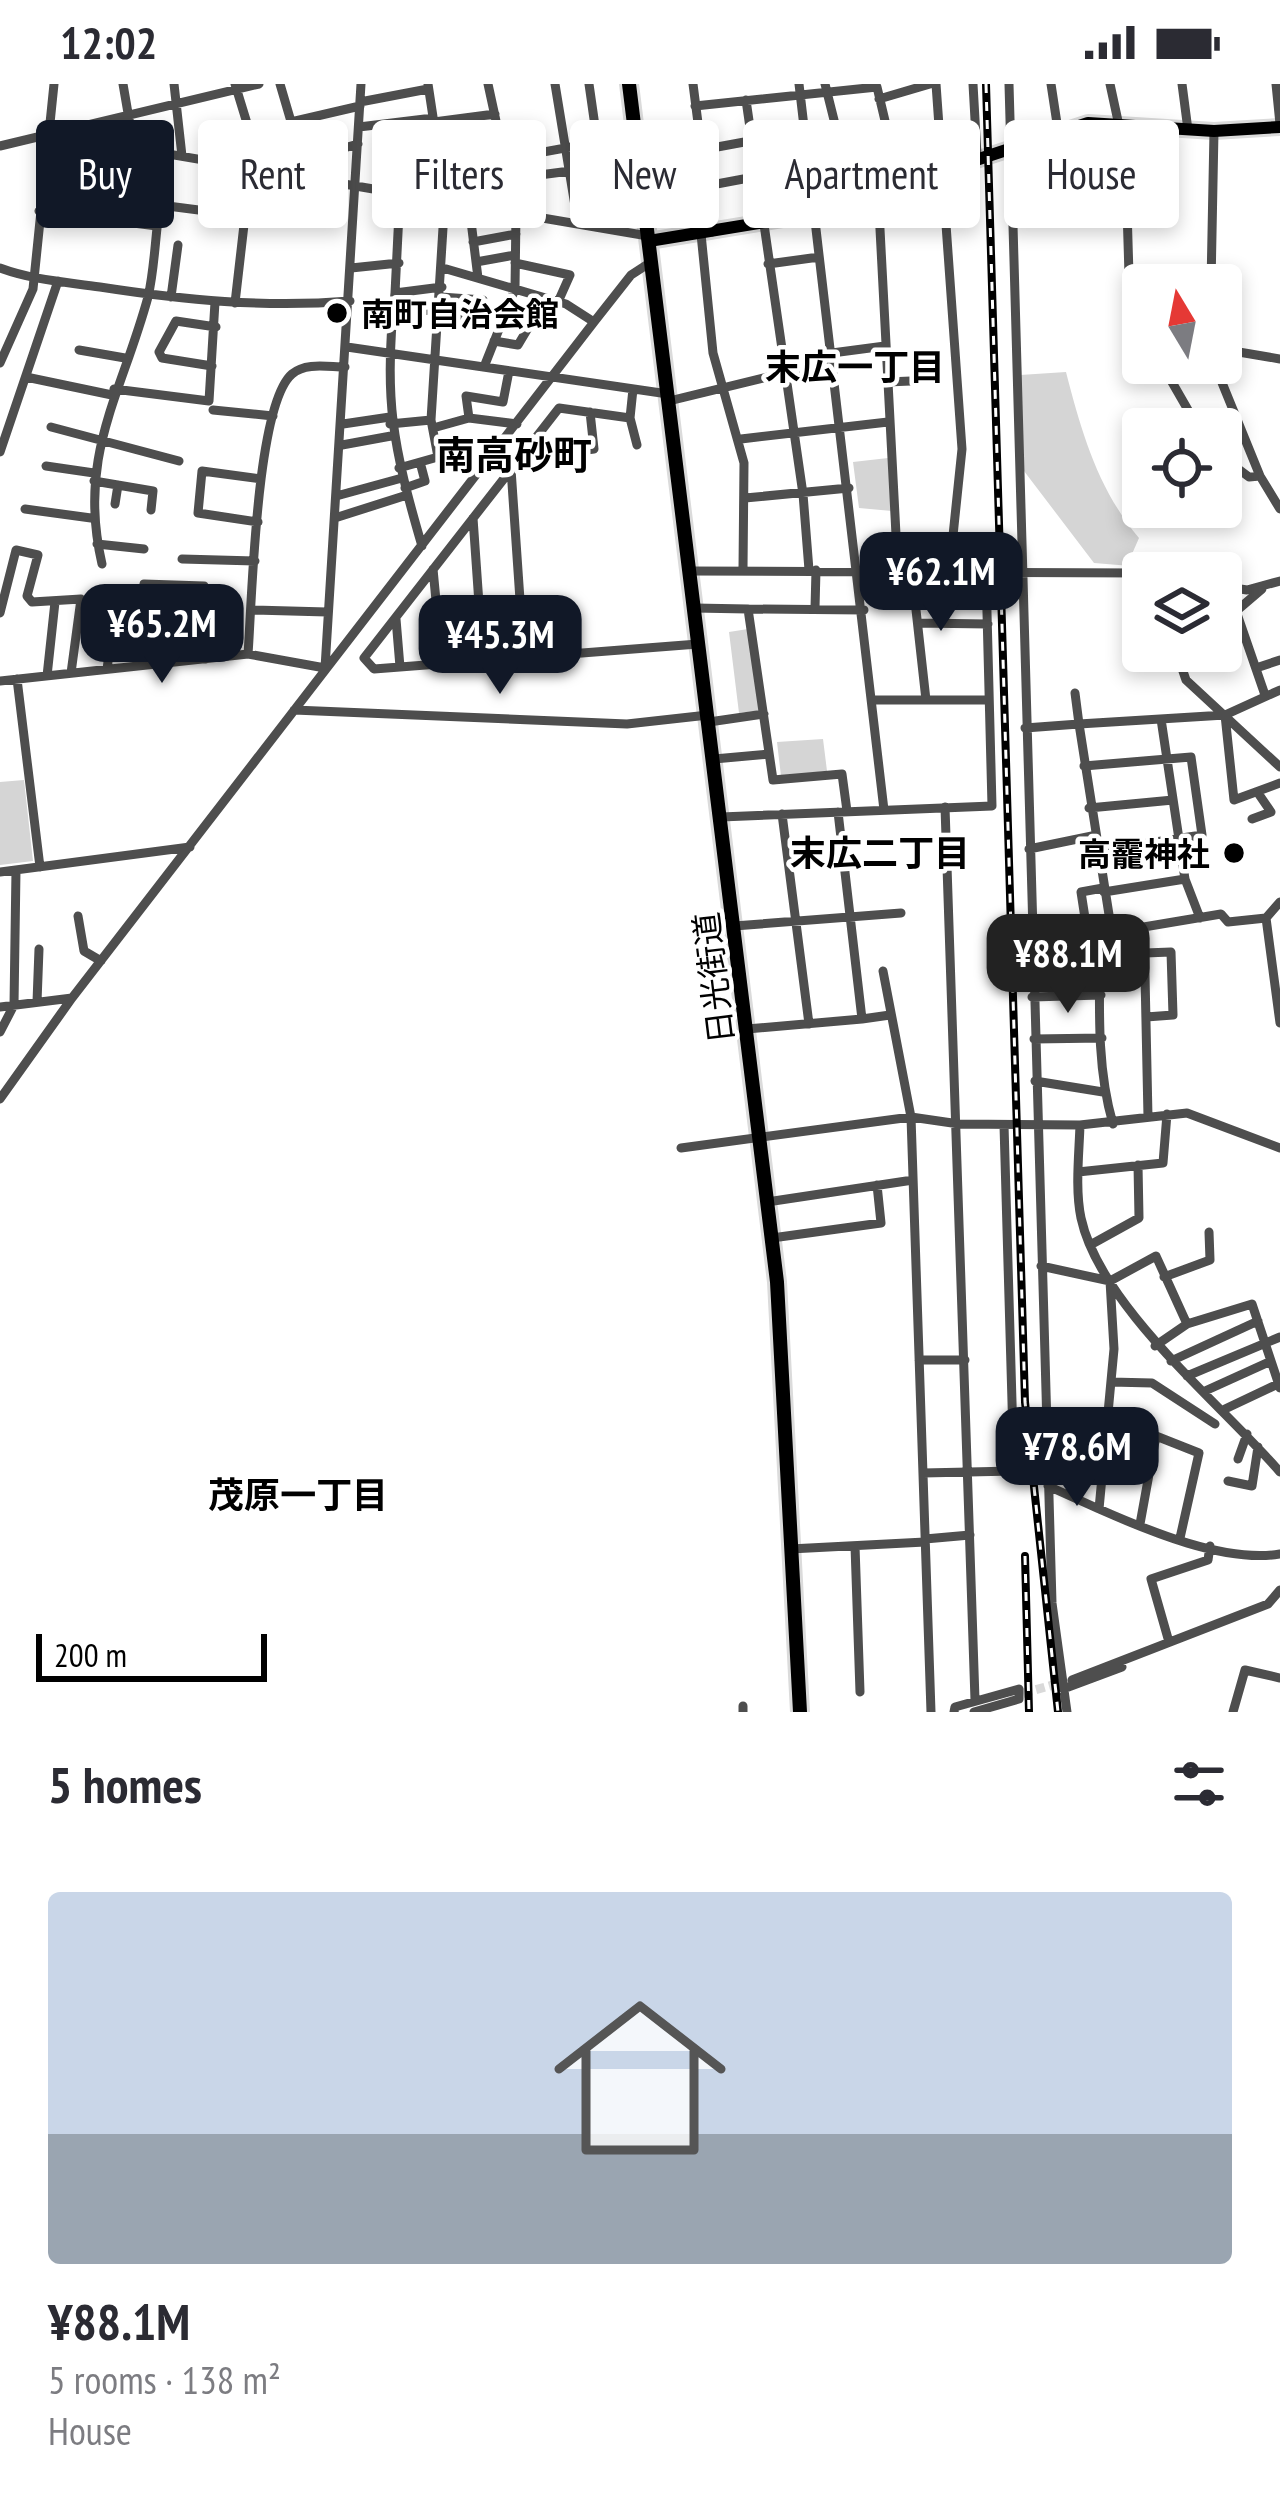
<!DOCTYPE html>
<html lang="en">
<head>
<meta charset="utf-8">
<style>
	:root { --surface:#fff; --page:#f7f7f7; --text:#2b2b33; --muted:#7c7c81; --accent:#111827 }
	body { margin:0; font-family:"PT Sans Narrow","Noto Sans JP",sans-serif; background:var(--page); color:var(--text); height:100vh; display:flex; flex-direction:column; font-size:45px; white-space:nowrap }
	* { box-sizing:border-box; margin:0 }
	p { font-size:39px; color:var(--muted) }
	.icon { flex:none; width:66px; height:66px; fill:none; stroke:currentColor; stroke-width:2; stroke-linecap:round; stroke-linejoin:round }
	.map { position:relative; height:1628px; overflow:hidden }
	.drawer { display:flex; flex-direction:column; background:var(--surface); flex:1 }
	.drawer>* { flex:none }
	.banner { position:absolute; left:36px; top:36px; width:1209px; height:108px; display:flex; gap:24px }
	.needle { width:78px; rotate:350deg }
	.buttons { position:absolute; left:1122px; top:180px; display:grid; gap:24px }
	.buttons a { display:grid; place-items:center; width:120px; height:120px; border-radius:12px; background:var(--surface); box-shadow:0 6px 18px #0003; font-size:60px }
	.scale { position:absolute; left:36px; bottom:30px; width:231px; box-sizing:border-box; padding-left:12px; border:6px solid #000; border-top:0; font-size:33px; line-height:42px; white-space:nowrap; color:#000; -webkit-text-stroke:9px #fff; paint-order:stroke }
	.price { position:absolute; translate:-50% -102px; padding:0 27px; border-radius:24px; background:var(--accent); color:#fff; font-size:39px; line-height:78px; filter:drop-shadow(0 3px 6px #0008) }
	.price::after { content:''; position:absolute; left:50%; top:72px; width:36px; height:27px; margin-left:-18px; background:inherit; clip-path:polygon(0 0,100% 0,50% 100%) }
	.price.on { background:#222; color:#fff }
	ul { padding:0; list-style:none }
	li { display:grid; align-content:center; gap:24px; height:636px; padding:0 48px }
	li span { display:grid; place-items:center; height:372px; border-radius:12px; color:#555 }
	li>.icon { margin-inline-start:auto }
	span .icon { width:216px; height:216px; fill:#fffc; stroke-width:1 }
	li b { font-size:51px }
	h2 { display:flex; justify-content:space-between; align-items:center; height:144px; padding:0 48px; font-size:51px }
	.tag { padding:0 42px; border-radius:12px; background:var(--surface); box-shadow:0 6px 18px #0003; font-size:42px; line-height:108px }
	.tag.on { background:var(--accent); color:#fff }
	.status { display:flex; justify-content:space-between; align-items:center; height:84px; padding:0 60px; background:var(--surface); direction:ltr }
	.status svg { height:33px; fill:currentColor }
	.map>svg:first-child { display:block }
</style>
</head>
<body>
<div class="status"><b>12:02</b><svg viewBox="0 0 49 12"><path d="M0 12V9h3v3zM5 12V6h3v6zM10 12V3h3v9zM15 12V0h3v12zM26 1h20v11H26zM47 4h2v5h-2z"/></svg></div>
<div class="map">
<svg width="1280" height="1628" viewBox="0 0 1280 1628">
	<rect width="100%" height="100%" fill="#fff"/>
	<path fill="#d5d5d5" d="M492 33 511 120 509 122 449 109 437 41Z
		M1066 288C1082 350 1098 405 1139 454L1132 470 1143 483 1094 479 1024 387 1020 291Z
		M888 374 892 427 859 424 853 378Z
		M748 545 762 626 739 629 729 548Z
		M823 655 827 687 781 692 777 658Z
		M24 696 33 777 0 781V698Z"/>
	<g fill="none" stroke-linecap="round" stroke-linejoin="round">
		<path stroke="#d9d9d9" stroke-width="9" stroke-dasharray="9 4.5" stroke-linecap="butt" d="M1010 1613 1067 1597"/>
		<defs>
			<path id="major" d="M649 157 813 130 1088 39 1214 47 1280 43"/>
			<path id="highway" d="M629 0 777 1198 800 1628"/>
		</defs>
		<use href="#major" stroke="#dbdbdb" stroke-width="18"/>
		<use href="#highway" stroke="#dbdbdb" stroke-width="20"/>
		<path stroke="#4e4e4e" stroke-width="9" d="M123 0 134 64
			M174 0 182 72
			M235 0 261 85
			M280 0 307 92
			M555 0 578 140
			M589 0 597 56
			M693 0 712 148
			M799 0 884 726
			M825 0 854 116
			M936 0 962 365 949 490
			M973 0 977 71
			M1009 0 1052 1519 1067 1628
			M1051 0 1058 46
			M1110 0 1118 37 1102 99 1127 124 1130 225 1143 252
			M1182 0 1188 46
			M1276 0 1280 40
			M879 15 930 0
			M746 16 803 410 809 486
			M360 18 428 5
			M695 22 877 3 900 100
			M291 38 360 22
			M434 38 495 30
			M359 43 433 34
			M51 50 648 152
			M0 62 259 0
			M701 66 804 47
			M505 75 636 51
			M302 76 358 60
			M509 95 570 87
			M706 102 808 83
			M878 107 898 489
			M130 117 160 121
			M469 121 478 194
			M39 127 157 142
			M701 150 713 269 744 379 743 485
			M473 158 516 150
			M476 178 515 171
			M515 179 570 191 558 218
			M768 180 819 173
			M0 184C32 196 66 198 100 203 184 216 265 224 350 217
			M351 184 399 179
			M443 184 566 220 594 238
			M1211 201 1214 47
			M395 209 400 109
			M171 213 178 161
			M441 213 483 216
			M392 230 440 225
			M440 232 482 233 499 246
			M494 257 518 261 546 214
			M347 263 668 310
			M1221 265 1280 275
			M79 266 125 274
			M832 269 885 262
			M0 279 33 205 54 0
			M1161 279 1199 345
			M1214 279 1260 392 1280 425
			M212 282 162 274 159 268 176 237 216 243
			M484 283 515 205 516 129 488 0
			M26 293 112 311
			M887 298 911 297
			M114 305 209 317 215 218
			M633 305 630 334 559 324 364 574 374 585 698 560
			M669 317 833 277
			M213 326 273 332
			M469 334 466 312 503 318 509 287
			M630 334 637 361
			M343 340 390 333
			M390 340 431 336
			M51 343 179 377
			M433 344 469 334 517 340
			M741 355 888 338
			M342 361 391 352
			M0 368 58 197
			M1221 372 1249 393 1260 392
			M519 375 594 365 590 328
			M46 382 94 389
			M399 384 438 373 431 336 445 112 428 0
			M511 385 524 574
			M94 397 153 407 151 426
			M405 404 425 397 420 378
			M340 411 402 394
			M745 414 849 404
			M115 420 118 401
			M25 425 91 434
			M338 433 407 411
			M473 434 483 577
			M258 438 198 429 202 387 261 395
			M97 460 144 465
			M422 462C393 363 383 313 395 209L442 203
			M182 475 255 477
			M102 480C77 372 121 312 148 213 155 183 155 151 160 121L245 132 235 219
			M433 485 442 580
			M689 487 1143 489
			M1134 488 1143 507
			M912 490 926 616
			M1221 502 1247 506 1280 497
			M914 505 986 506
			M694 524 748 525
			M815 524 816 486
			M251 526 327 528
			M1236 527 1265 611
			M0 529 16 466 38 471 27 512 32 518 81 515 71 589
			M396 535 400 583
			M918 539 988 540
			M1221 540 1262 505
			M1176 567 1186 596 1280 683
			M248 570C252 517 256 321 292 290 306 278 328 283 345 283
			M325 584 361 0
			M1256 584 1280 576
			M107 585 117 512H142L144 500 204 502 206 575
			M47 592 55 518
			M17 595 40 783
			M0 597 248 570 325 584
			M873 616H989
			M294 626 627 640 708 631
			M1225 631 1234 716 1280 699
			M1161 635 1185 795 1200 834
			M709 638 764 630
			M1025 644 1079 640 1075 609
			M714 675 769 670
			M1084 682 1191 673 1202 751 1095 767
			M945 723 975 1616
			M1089 724 1173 716
			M847 727 842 690 773 696 748 525 864 526
			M838 728 862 935 890 931
			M782 730 809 940
			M721 733 992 722 986 490
			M1252 735 1271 728 1258 709
			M1029 765 1092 752
			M0 788 190 763
			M1104 808 1185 795
			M78 832 84 867 101 877
			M1266 834 1280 939
			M734 842 901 829
			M1144 844 1148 1033
			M1100 847H1087L1081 808 1103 804
			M1108 849 1221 830 1228 838 1266 834 1280 818
			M1145 869 1171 868 1173 931 1146 933
			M1031 872 1100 871
			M883 887 911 1033 931 1628
			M1032 913 1101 911
			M37 918 39 865
			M0 923 72 914
			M747 945 862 935
			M0 948 14 921 16 786
			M1034 955 1102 954
			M1035 997 1103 1008
			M0 1015 72 914 594 238 631 191 651 178
			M1113 1040C1095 979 1100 910 1100 847L1108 849 1110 837 1079 640 1225 631 1280 606
			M1080 1041C1079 1071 1075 1105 1081 1134 1100 1222 1221 1320 1280 1388
			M681 1064 911 1033 959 1040 1080 1041 1187 1029 1280 1064
			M1078 1088 1163 1079 1167 1030
			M767 1118 913 1096
			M772 1154 881 1139 877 1101
			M1092 1160 1139 1134 1138 1081
			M1041 1182 1110 1197 1156 1172 1187 1240 1155 1262
			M1164 1193 1210 1176 1209 1148
			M1110 1197 1114 1265 1099 1425C1149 1447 1225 1479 1280 1470
			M1187 1240 1252 1220 1280 1304
			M919 1276H965
			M1171 1277 1258 1237
			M1187 1292 1280 1253
			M1111 1298 1152 1299 1215 1340
			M1205 1307 1271 1277
			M1225 1325 1280 1299
			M1108 1344 1156 1352 1199 1369 1180 1454
			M1238 1375 1247 1350
			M923 1389 1014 1387 1004 1041
			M1228 1397 1252 1402 1258 1363
			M1048 1402 1099 1425
			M1140 1440 1156 1352
			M925 1455 970 1451
			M855 1462 860 1608
			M790 1465 925 1458
			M1169 1558 1151 1495 1208 1476 1210 1462
			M1072 1596 1268 1520 1280 1506
			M1063 1605 1122 1583
			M743 1628V1622
			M954 1628 955 1623 1019 1605V1615L974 1628
			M1233 1628 1245 1586 1280 1594"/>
		<use href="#major" stroke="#000" stroke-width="12"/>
		<use href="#highway" stroke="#000" stroke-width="14"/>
		<defs>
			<path id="rail" d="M986 0 1025 1318 1058 1628
				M1025 1472 1029 1628"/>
		</defs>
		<use href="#rail" stroke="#000" stroke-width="8"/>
		<use href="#rail" stroke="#fff" stroke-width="3" stroke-dasharray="9" stroke-linecap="butt"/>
	</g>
	<g fill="#000" stroke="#fff" stroke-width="4.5">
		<circle cx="337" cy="229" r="12"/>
		<circle cx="1234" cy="769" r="12"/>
	</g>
	<g text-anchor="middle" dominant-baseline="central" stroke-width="9" stroke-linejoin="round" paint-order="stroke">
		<g font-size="33" font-weight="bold" fill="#000" stroke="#fff" text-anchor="start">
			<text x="361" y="229">南町自治会館</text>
			<text x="1210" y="769" text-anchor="end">高靇神社</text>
		</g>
		<g font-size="33" fill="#000" stroke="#fff">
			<text transform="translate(713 894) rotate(-97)">日光街道</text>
		</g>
		<g font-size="36" font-weight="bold" fill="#000" stroke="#fff">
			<text x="855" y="282">末広一丁目</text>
			<text x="880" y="768">末広二丁目</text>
			<text x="298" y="1410">茂原一丁目</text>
		</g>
		<g font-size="39" font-weight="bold" fill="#000" stroke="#fff">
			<text x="514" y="370">南高砂町</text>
		</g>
	</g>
</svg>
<div class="buttons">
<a><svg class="needle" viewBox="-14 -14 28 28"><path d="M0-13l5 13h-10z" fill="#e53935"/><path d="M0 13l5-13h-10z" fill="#7c7c81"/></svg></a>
<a><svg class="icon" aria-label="locate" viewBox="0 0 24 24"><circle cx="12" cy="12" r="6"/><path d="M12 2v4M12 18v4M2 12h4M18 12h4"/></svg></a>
<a><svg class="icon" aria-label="layers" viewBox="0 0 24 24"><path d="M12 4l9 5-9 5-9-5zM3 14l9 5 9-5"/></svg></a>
</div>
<div class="scale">200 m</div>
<b class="price" style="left:941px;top:550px">¥62.1M</b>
<b class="price" style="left:162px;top:602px">¥65.2M</b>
<b class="price" style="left:500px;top:613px">¥45.3M</b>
<b class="price on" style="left:1068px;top:932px">¥88.1M</b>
<b class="price" style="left:1077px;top:1425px">¥78.6M</b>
<div class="banner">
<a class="tag on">Buy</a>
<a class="tag">Rent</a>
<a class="tag">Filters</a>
<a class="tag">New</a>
<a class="tag">Apartment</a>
<a class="tag">House</a>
</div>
</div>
<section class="drawer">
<h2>5 homes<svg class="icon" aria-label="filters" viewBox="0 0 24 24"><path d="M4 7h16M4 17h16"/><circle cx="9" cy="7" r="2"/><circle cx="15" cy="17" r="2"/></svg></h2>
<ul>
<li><span style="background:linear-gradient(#c9d6e8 65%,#9aa5b1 0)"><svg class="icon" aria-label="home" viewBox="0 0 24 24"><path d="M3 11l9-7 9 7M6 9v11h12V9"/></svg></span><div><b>¥88.1M</b><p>5 rooms · 138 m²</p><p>House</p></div></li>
</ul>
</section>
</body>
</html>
